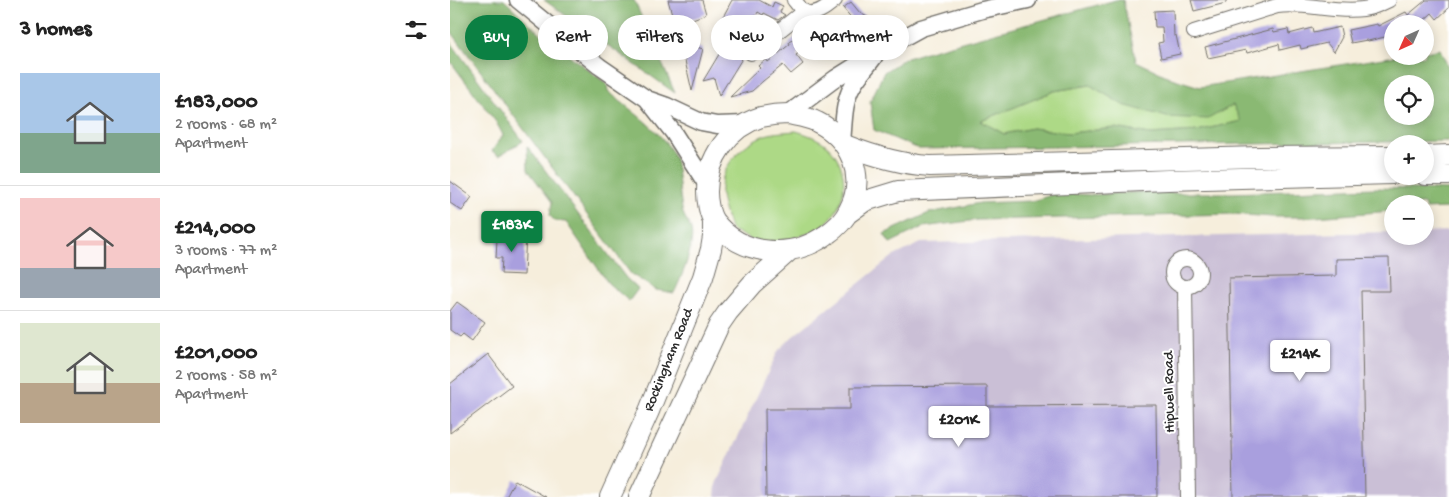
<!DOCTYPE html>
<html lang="en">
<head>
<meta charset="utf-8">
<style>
	:root { --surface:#fff; --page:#f6f6f6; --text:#222; --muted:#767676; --line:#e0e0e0; --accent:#0b8043 }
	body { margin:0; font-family:"Gochi Hand",sans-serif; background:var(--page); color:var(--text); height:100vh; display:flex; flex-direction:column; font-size:19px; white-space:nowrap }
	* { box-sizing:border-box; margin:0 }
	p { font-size:16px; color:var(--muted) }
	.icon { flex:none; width:28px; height:28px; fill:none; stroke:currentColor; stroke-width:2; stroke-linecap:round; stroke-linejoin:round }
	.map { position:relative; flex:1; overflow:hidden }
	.side { display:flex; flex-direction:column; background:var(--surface); width:450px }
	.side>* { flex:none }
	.top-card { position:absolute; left:15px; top:15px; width:475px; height:45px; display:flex; gap:10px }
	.needle { width:32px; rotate:225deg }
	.fabs { position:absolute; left:934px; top:15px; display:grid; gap:10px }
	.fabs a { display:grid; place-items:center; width:50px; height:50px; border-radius:50%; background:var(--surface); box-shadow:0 2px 12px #0003; font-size:25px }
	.price { position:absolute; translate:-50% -42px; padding:0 11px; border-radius:5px; background:#fff; color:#222; font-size:16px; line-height:32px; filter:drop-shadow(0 1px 2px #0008) }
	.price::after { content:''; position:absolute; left:50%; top:30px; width:15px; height:11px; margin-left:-8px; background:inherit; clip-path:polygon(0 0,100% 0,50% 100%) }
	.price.active { background:var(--accent); color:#fff }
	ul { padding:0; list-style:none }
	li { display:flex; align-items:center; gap:15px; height:125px; padding:0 20px }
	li+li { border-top:1px solid var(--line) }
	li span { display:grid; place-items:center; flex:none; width:140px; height:100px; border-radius:0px; color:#555 }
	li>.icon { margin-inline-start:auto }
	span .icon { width:60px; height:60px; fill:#fffc; stroke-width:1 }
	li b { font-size:21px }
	h2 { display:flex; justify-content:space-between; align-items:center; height:60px; padding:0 20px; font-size:21px }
	.chip { padding:0 18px; border-radius:22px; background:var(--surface); box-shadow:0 2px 12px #0003; font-size:18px; line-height:45px }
	.chip.active { background:var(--accent); color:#fff }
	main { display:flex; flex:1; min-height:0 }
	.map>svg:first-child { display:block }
</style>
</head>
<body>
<main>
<section class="side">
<h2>3 homes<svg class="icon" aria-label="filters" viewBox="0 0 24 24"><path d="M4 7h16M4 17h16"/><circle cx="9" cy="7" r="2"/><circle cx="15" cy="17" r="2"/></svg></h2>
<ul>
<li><span style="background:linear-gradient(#a9c7e8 60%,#7fa58c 0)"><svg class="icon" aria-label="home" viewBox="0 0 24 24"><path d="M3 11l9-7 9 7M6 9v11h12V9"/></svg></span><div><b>£183,000</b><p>2 rooms · 68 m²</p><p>Apartment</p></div></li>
<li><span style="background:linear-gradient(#f6c9c9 70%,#9aa5b1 0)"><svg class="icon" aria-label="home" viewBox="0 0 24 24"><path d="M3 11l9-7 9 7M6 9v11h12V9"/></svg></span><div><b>£214,000</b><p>3 rooms · 77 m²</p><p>Apartment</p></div></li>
<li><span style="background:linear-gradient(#dfe7d0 60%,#b9a48a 0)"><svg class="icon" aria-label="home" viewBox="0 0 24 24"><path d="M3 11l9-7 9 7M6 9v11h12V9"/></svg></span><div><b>£201,000</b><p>2 rooms · 58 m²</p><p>Apartment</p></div></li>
</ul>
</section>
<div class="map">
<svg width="999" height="497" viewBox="0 0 999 497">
	<rect width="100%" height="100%" fill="#fff"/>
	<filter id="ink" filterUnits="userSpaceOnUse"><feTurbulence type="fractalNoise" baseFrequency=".02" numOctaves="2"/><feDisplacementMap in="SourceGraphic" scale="10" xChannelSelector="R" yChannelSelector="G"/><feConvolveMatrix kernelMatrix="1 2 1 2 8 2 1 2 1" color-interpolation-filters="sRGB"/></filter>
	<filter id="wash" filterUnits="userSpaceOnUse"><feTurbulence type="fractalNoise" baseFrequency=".0096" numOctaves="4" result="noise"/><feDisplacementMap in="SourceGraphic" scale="20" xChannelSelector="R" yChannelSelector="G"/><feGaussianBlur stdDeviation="1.12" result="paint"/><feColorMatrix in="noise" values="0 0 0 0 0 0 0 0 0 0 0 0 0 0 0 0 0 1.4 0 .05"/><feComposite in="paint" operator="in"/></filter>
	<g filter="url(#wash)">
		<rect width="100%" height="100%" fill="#f6eedc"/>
		<path fill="#cabfd6" d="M999 231V497H265L266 484 328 351 342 337 442 257 471 243 942 232V236H975V232Z"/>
		<path fill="#add986" stroke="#6c8258" d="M640 85 674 105 783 104 791 121 747 131 700 134 665 128 619 133 582 128 554 134 531 121 604 91Z
			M346 131C356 134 365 137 374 143 400 163 400 202 376 223 368 230 358 233 348 237 340 240 320 245 311 244 305 243 287 232 280 229 277 218 272 206 271 194 269 168 291 144 315 135 325 132 335 132 346 131Z"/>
		<path fill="#8ab973" stroke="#5a724f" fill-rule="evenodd" d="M0 0H54L91 34 157 84 158 91C177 108 217 134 225 159 229 175 229 192 232 209 233 216 239 223 241 230 245 245 231 279 224 293L206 290 181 274 0 30Z
			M94 0H184L225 93Z
			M666 0H673L686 61 721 78 750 87 946 56H975V52L990 49 999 69V141L469 149 424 130 420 102 434 72 454 59 479 51ZM942 84H975V116H942ZM640 85 673 105 717 117 758 119 783 105 791 121 747 131 700 134 665 128 619 133 582 128 554 134 531 121 604 91Z
			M0 41 73 141 49 156 42 151 53 135 46 122 0 61Z
			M77 146 176 278 188 289 179 301 158 283 116 222 105 221 100 216 102 202 78 170Z
			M925 188 999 190V208L975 209V204H942V211L865 217H822L784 214 527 220 473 227 440 243 434 234 479 213 530 203 582 201 608 193 640 195 692 192 728 193H782Z"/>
		<g id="blocks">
			<path fill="#a99fde" d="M218 0H252L256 14 237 21 243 46 253 49 242 91 232 48 221 51 217 35 227 32Z
				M282 0H309L322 7 324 2 333 6 330 12 335 15 328 20 314 13 313 15 308 12 295 35 286 30 283 36 267 28Z
				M741 0H776V3L744 11Z
				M976 0H999V8L987 19 982 13 970 24H942V34L935 37 918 41 917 40 901 43 898 30 927 24 928 26 956 12 958 15Z
				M401 2 410 13 421 19 416 29 403 23 404 21 393 8Z
				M723 10 724 36 726 35 730 54 711 58 708 43 713 42 712 27H705L704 11Z
				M890 27 892 37 884 52 877 43 851 49 850 45 830 50 829 44 797 53 796 50 758 58 755 47 823 29 824 32 838 29 839 34 862 28 863 33Z
				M380 30 387 38 383 42 390 51 380 59 367 41Z
				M358 32 365 40 346 55 353 64 341 74 333 65 313 81 302 91 280 97 310 68 308 66 316 59 318 62 340 44 339 42 346 37 349 40Z
				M274 46 293 57 269 96 264 78 253 81Z
				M0 181 22 197 12 211 0 203Z
				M53 232 76 233 74 275 51 274 52 258H46L47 239H53Z
				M939 258 940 291H911L915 497H783L779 278 886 276V259Z
				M7 302 35 322 22 341 13 334 10 337 0 330V311Z
				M38 354 62 386 0 433V384Z
				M537 386V406L706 405 707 497H316L315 409H400V387Z
				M65 480 96 497H56Z"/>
		</g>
	</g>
	<g filter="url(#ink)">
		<use href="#blocks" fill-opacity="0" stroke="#726f69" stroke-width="1"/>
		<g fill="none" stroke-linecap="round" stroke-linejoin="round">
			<defs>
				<path id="minor" d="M344 0C347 3 349 7 352 10 363 19 377 7 385 0
					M744 32 827 6C856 2 884 13 913 9 922 8 931 4 939 0
					M301 53 349 15 352 10
					M722 273a14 14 0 1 1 28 0a14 14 0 1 1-28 0Z
					M735 287 738 497"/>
				<path id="major" d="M68 0 149 66 197 99 217 106 251 122 267 125 296 124
					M197 99 223 132 257 185
					M338 114 386 78 429 51 471 28 532 10 578 0
					M392 142C394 124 393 103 402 87 408 76 417 67 424 57"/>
				<path id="highway" d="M338 114C347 116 358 117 367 122 400 138 417 176 399 210 394 221 385 229 376 235 341 260 291 256 264 221 259 214 257 200 257 192 257 158 279 127 311 117 320 115 329 114 338 114Z
					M395 145C423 156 450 164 480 166L809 157 942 156
					M975 156 999 155
					M975 175H999
					M397 214 415 201 448 191 718 180 942 174
					M160 497 199 411 253 277 261 249 263 237V220
					M189 497 269 325 278 312 302 284 339 251"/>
			</defs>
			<use href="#minor" stroke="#726f69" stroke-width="16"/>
			<use href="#major" stroke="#726f69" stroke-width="19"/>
			<use href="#highway" stroke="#726f69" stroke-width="22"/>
			<use href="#minor" stroke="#fff" stroke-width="14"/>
			<use href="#major" stroke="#fff" stroke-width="16"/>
			<use href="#highway" stroke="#fff" stroke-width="20"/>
		</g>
	</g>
	<g text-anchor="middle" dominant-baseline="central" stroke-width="4" stroke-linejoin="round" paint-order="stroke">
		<g font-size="15" fill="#2b2b2b" stroke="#fff">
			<text transform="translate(219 360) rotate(-68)">Rockingham Road</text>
			<text transform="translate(720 392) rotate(-91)">Hipwell Road</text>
		</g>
	</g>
</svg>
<div class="fabs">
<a><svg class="needle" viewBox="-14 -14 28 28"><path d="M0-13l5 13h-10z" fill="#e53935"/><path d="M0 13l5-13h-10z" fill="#767676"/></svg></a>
<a><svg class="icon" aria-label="locate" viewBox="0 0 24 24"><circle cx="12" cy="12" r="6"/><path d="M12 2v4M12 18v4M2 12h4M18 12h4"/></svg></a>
<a>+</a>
<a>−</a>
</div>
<b class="price active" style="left:62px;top:253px">£183K</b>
<b class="price" style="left:850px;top:382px">£214K</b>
<b class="price" style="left:509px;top:448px">£201K</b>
<div class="top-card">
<a class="chip active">Buy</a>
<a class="chip">Rent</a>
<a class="chip">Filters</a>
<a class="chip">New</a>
<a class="chip">Apartment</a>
</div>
</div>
</main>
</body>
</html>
